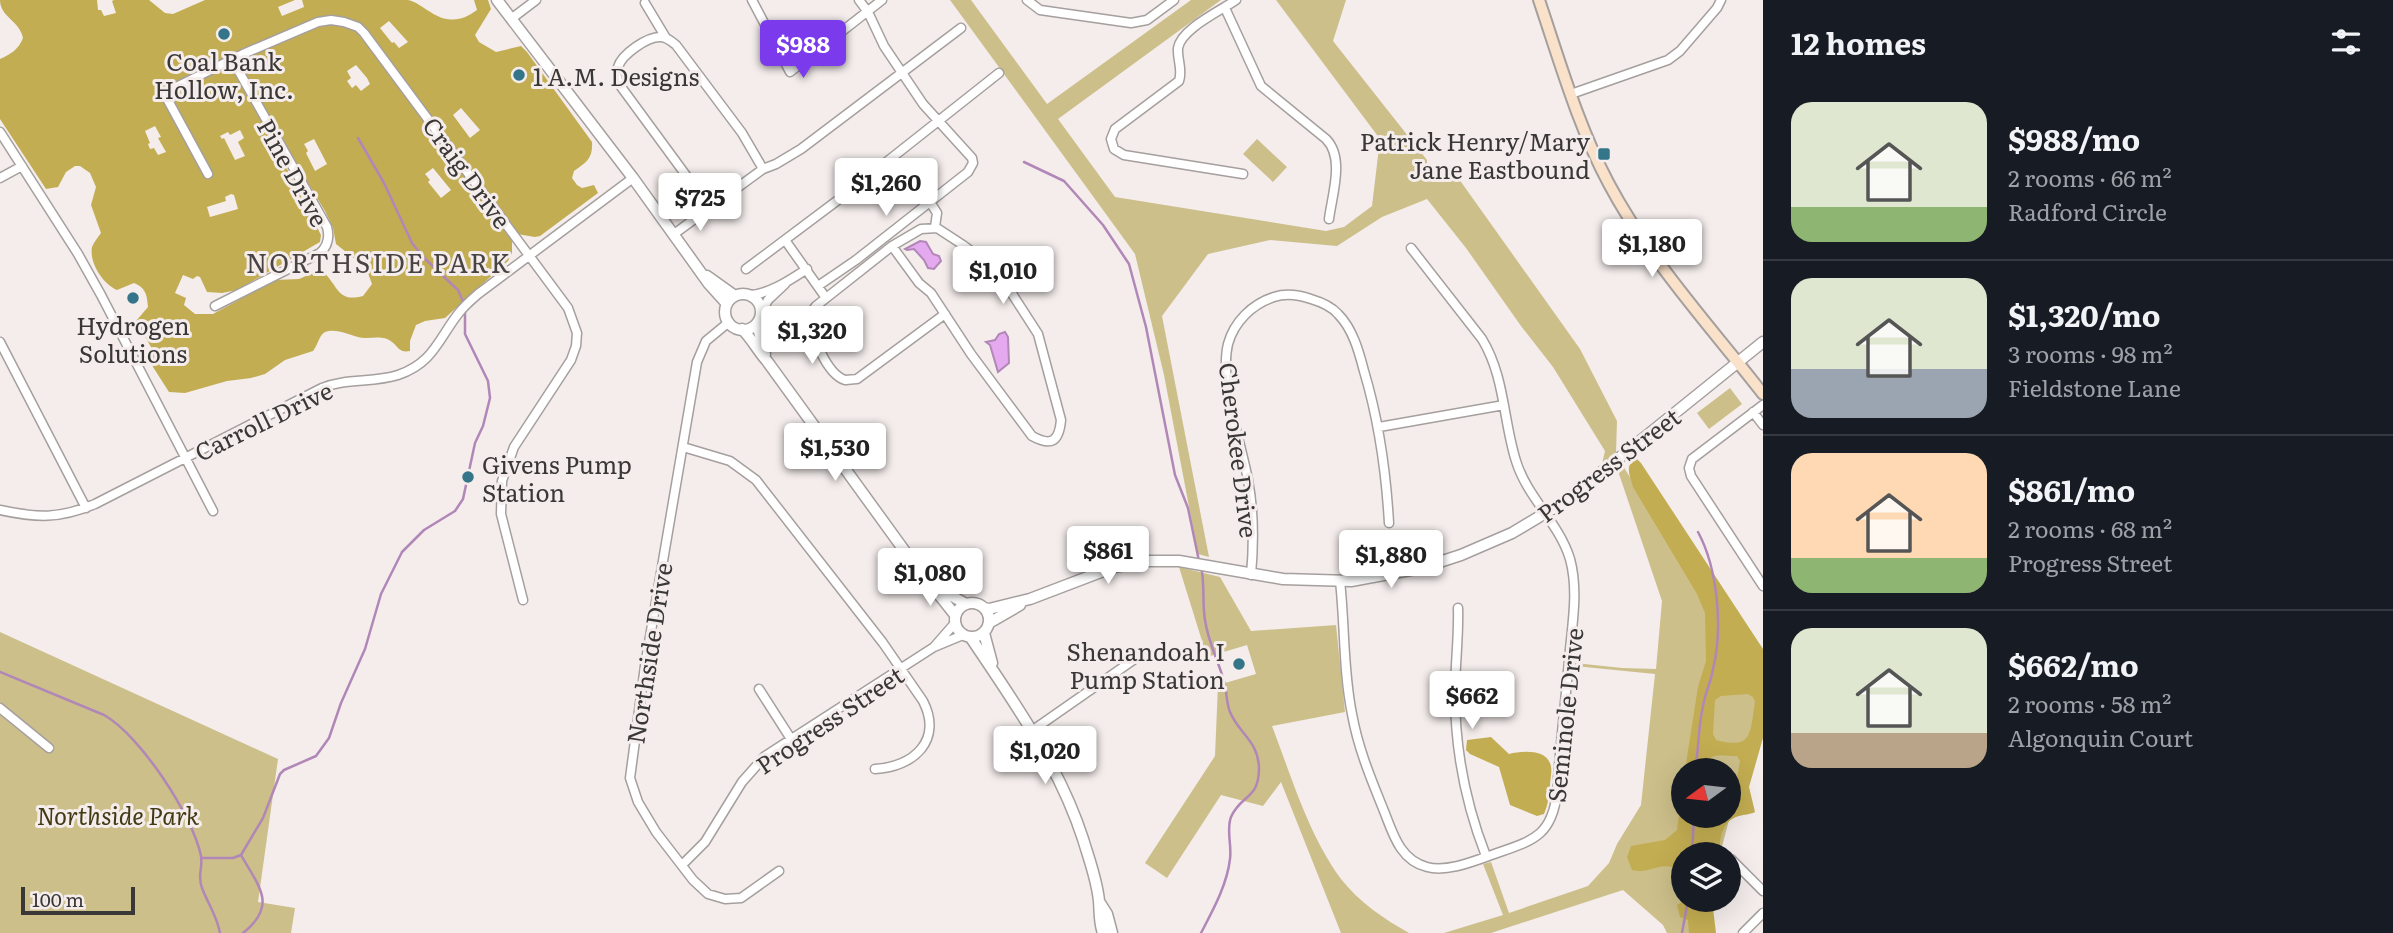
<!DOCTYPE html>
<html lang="en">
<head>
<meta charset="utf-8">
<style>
	:root { --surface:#171b24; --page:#242831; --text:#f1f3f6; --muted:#9ea1a6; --line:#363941; --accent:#7c3aed }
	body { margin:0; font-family:Literata,serif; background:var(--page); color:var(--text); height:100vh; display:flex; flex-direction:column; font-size:26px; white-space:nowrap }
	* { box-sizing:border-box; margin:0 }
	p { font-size:23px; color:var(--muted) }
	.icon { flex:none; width:38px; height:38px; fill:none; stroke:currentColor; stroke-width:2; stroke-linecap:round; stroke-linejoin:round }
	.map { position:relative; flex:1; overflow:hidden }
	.side { display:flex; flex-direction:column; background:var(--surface); width:630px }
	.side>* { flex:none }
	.needle { width:46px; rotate:255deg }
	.controls { position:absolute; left:1671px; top:758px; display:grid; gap:14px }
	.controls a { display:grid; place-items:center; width:70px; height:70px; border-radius:50%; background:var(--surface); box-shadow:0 7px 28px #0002; font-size:35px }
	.scale { position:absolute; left:21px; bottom:18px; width:114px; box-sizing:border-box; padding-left:7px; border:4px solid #3a3837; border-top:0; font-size:19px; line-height:24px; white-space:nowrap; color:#3a3837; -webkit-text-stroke:5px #f4edec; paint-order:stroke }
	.price { position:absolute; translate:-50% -60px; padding:0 16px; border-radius:7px; background:#fff; color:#222; font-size:23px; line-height:46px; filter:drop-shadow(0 2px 4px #0008) }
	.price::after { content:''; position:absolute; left:50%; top:42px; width:21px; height:16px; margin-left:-10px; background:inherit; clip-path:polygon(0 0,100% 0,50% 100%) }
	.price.on { background:var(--accent); color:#fff }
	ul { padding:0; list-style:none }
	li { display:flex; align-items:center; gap:21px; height:175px; padding:0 28px }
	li+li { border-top:2px solid var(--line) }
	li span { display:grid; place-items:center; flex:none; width:196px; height:140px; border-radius:21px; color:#555 }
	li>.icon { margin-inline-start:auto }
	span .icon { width:84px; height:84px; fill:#fffc; stroke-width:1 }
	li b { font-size:30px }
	h2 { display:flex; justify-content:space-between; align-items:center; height:84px; padding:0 28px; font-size:30px }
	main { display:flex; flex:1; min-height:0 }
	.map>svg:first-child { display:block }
</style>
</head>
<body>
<main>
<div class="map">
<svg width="1763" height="933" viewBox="0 0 1763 933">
	<rect width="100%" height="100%" fill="#f4edec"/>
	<path fill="#ccbf8a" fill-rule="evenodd" d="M950 0H971L1047 104 1191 0H1221L1058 119 1115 197 1326 231 1344 227 1372 206 1380 139 1276 0H1346L1333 41 1427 160V166L1434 177 1449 165 1580 349 1617 421 1616 453 1602 464 1605 451 1553 367 1521 326 1466 248 1427 199 1382 217 1337 246 1270 240 1208 254 1162 316 1209 557 1198 554 1164 375 1135 254Z
		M1257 139 1287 167 1273 182 1243 154Z
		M1730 388 1742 404 1709 429 1697 413Z
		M1623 466 1763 692 1720 854H1684V900H1706L1696 933H1667L1663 925 1623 890 1491 933H1444L1503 915 1483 864 1491 862 1509 913 1588 886 1609 863 1617 844 1641 805 1655 674 1575 666V663L1622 668 1656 669 1662 601 1618 471ZM1684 770H1729V816H1684Z
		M1179 567 1220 577 1251 631 1336 625 1345 712 1272 726C1292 778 1308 834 1341 879 1359 902 1384 919 1409 933H1341L1281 782 1263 806 1221 795 1167 878 1145 863 1215 756 1218 685 1256 674 1247 645 1207 657Z
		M0 632 278 759 258 902 295 908 291 933H0Z"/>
	<path fill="#c3ad52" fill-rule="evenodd" d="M0 0H97L98 10H101L104 16 116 13 112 1 114 0H149L165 13 173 14 205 0H295L278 7 282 16 304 7 302 0C334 0 376 0 407 0 419 1 432 17 447 19 459 21 467 17 477 10L474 0H488L491 9 475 35 479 42 496 52 521 46 527 52 592 142C593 158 587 162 574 171L572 178 577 185 582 188 594 185 598 193 540 236 535 237 517 234 512 239V253L508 261 445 318 425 321 416 325 410 341V351C400 353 399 348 392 342 383 334 369 340 358 337 349 335 336 328 325 332 319 335 318 345 313 351L285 360 265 374 251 378 227 381 185 393 169 392 153 367 151 360V347L143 333 136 328V321L148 307C147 295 146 288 134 283L117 290C103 284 89 263 92 247 94 242 98 237 101 233L91 205 96 187 90 173 80 166H75L66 172 58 187 46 189 0 119V59C11 54 18 50 23 38 20 21 0 17 0 0ZM389 21 408 42 399 48 394 42 392 43 380 28ZM356 65 367 78 370 84 361 91 356 85 352 88 347 81 351 78 347 71ZM461 108 480 130 470 138 453 115ZM155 126 161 137 158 138 166 152 158 155 154 148 150 149 148 144 150 143 145 131ZM275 129 325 211 333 228 336 244 366 268 372 284 363 296C336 303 339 285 322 271L315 272 299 279 275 280 213 314H195L184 305 186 298 175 293 183 275 193 279 197 276 200 277 207 292 222 293 237 290 320 242 321 235 269 134ZM240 130 244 138 238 142 245 156 235 160 224 138 222 139 220 136 228 132 230 135ZM314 139 327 164 315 171 306 153 308 151 304 144ZM433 168 451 190 441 198 428 182 430 180 425 174ZM231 194 234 195 238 209 210 217 207 207 226 201 225 197Z
		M1636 458 1641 463 1763 649V738L1749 787 1755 812C1749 815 1745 814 1739 816 1721 821 1720 839 1719 854H1684L1683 872C1660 858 1653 875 1632 870L1627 857 1631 846 1665 840 1677 830 1683 781 1684 816H1729V790L1736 783 1740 761 1737 756C1720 756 1708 751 1703 770H1685L1698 687 1706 661 1705 613 1697 594 1633 487C1630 475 1624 466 1636 458ZM1748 694 1753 697 1755 702C1750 733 1753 750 1716 740L1713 734 1715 700 1721 696Z
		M1491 737 1509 754C1522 751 1544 749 1550 763 1553 770 1550 779 1550 786 1549 796 1548 805 1544 814L1537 816 1510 805 1499 767 1470 754 1466 750 1467 740Z
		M1686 900H1712L1716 933H1689L1688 920 1680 917 1677 905Z"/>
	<path fill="#e4a9ee" stroke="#b187b7" stroke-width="2" d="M920 241 926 242 933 254 939 256 941 261 934 269 928 268 924 260 914 249 907 250 905 249Z
		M1005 332 1008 337 1009 363 998 372 990 345 986 342 995 340 999 334Z"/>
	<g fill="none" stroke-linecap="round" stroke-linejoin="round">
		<path stroke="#b187b7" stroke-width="2.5" d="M358 138 384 183 412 243 423 257 458 290 464 304
			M1024 162 1064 181 1103 225 1129 264 1146 327 1175 475 1188 508 1199 561
			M0 672 104 715C140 735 193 816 201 856 203 867 197 877 202 888 208 904 217 916 220 933
			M1695 770C1699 749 1698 727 1703 706 1705 693 1711 682 1713 669 1723 629 1718 569 1698 532
			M1692 854 1694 816
			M241 855C259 887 278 905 243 933
			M201 858H233L241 855 263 818 280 774 284 770 316 756 329 738 341 703 365 649 381 594 402 552 424 530 455 511 463 499 475 443 483 426 490 398 488 381 465 334V311
			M1201 933C1213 910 1227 885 1230 859 1232 845 1226 830 1231 817 1241 794 1259 800 1259 768 1258 740 1239 734 1230 712 1226 702 1227 691 1224 681 1218 660 1208 642 1205 620 1202 603 1205 582 1201 567
			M1682 933 1688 900"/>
		<defs>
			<path id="minor" d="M752 0 790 72 882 0
				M1027 0 1040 10 1131 23 1147 20 1174 0
				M1236 0C1220 11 1181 29 1178 48 1177 60 1183 69 1179 81L1115 129 1111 139 1114 149 1124 155 1243 174
				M645 3 666 38
				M1225 8 1261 86 1326 139C1345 158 1332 195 1329 219
				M511 19 536 0
				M1571 94 1668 60 1680 51 1717 8 1721 0
				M0 132 78 254 101 295 213 511
				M208 174 164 93 243 54 318 22 331 20 344 22 358 27 364 33 568 308 577 333 576 346 571 360 514 447 502 481 501 514 523 600
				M0 178 22 166
				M930 202 937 213 935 227
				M710 208 619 84C617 78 615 73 618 67 622 54 647 37 660 37 667 37 671 41 676 45L742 133 763 169
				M674 234 763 169 776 164 801 149 961 28
				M785 240 826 298
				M892 246 919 283 931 293 971 354 1032 436C1052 447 1059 441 1061 420L1038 334 998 272 963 245 937 228 921 229 892 246 816 306 809 315C811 333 826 374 845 380 846 380 856 379 857 379L945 314
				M746 269 846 194 999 73
				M818 286 856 260 968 172 973 163 972 158 923 104 884 46 868 12 859 0
				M751 295C771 293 790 280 807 269
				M215 306 320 253C328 246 330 238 327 227L233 61
				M761 313 768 300 785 284
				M729 322 706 341 697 362 645 666 630 778 638 802 656 832 693 880 708 894 725 899 741 898 779 871
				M0 342 86 508
				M1763 405 1692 459 1689 468 1691 476 1763 586
				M1753 412 1763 425
				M1379 427 1504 405
				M683 447 730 461 756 480 883 643 923 701C943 740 914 767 875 769
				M0 510C37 518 59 519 95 504L322 388C346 378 373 383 398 375 433 363 438 340 458 314 464 306 471 300 478 294L633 178
				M1251 575C1254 542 1254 511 1248 480 1241 442 1219 381 1228 344 1234 322 1252 304 1274 297 1286 293 1299 295 1311 299 1321 302 1331 306 1338 314 1353 329 1359 352 1364 371 1379 421 1386 471 1389 523
				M1340 581C1345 626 1343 670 1352 714 1358 748 1371 779 1384 811 1393 834 1400 860 1427 867 1449 873 1479 859 1500 852 1536 840 1552 833 1557 793 1560 745 1566 697 1570 649 1573 620 1578 588 1570 559 1559 523 1527 497 1516 461 1503 420 1505 377 1482 339L1411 248
				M1458 608C1459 636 1455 665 1455 693 1455 749 1466 805 1486 856
				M934 647 963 635
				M759 689 791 739
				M0 708 49 748
				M1033 730 1139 656
				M1731 859 1763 891
				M682 865 705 842 742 782 765 756 934 647 955 623
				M1743 933 1763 913"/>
			<path id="tertiary" d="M497 0 633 178 709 284 727 304
				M707 276 735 296
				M725 312a18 18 0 1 1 36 0a18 18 0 1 1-36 0Z
				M757 324 765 354
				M742 329C752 339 758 351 767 361L909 557 955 615
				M934 586 966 604
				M955 620a17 17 0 1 1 34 0a17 17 0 1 1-34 0Z
				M984 608 989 609 1030 599 1114 567 1148 561H1179L1283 579 1351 581 1421 568 1461 555 1512 533 1567 500 1763 342
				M989 623 1020 605
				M984 633 992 663
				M971 638C1014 702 1059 765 1083 839 1089 859 1097 880 1099 901 1100 913 1099 922 1103 933
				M1100 903 1107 914 1112 933"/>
			<path id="secondary" d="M1539 0C1560 62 1578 126 1609 184 1650 261 1710 326 1763 394"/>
		</defs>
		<use href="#minor" stroke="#a59f9e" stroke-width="11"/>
		<use href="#tertiary" stroke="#a59f9e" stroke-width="13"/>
		<use href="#secondary" stroke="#a59f9e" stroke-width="14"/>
		<use href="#minor" stroke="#fff" stroke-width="8"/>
		<use href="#tertiary" stroke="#fff" stroke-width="10"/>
		<use href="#secondary" stroke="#f9e1ca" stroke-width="10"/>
	</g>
	<g fill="#357589" stroke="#f4edec" stroke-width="2.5">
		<circle cx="224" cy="34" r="7"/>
		<circle cx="519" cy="75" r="7"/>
		<rect x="1597" y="147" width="14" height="14" rx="3.5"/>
		<circle cx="133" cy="298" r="7"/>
		<circle cx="468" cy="477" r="7"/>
		<circle cx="1239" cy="664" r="7"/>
	</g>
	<g text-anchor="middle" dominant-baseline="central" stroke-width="6" stroke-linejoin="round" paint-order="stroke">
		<g font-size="24" fill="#3a3837" stroke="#f4edec">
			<text x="224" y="60">Coal Bank<tspan x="224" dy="28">Hollow, Inc.</tspan></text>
			<text x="533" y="75" text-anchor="start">1 A.M. Designs</text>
			<text x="1590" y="140" text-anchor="end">Patrick Henry/Mary<tspan x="1590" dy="28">Jane Eastbound</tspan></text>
			<text x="133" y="324">Hydrogen<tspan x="133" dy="28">Solutions</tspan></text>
			<text x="482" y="463" text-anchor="start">Givens Pump<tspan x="482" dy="28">Station</tspan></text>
			<text x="1225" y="650" text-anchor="end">Shenandoah I<tspan x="1225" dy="28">Pump Station</tspan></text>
		</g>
		<g font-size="24" fill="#3a3837" stroke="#f4edec">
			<text transform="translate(294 172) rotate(61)">Pine Drive</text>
			<text transform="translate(468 172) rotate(54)">Craig Drive</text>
			<text transform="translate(263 420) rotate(-26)">Carroll Drive</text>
			<text transform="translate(1240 450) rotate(83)">Cherokee Drive</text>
			<text transform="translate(1608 464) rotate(-37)">Progress Street</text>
			<text transform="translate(648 653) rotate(-81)">Northside Drive</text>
			<text transform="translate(1564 715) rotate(-84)">Seminole Drive</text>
			<text transform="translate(829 719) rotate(-34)">Progress Street</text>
		</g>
		<g font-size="24" font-style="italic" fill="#433a13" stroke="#f4edec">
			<text x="118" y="814">Northside Park</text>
		</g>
		<g font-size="26" letter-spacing="2" fill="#494443" stroke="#f4edec">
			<text x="379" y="261">NORTHSIDE PARK</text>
		</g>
	</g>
</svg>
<div class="controls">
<a><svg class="needle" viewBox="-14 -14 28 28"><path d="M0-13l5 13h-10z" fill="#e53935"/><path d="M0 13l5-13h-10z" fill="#9ea1a6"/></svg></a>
<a><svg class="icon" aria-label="layers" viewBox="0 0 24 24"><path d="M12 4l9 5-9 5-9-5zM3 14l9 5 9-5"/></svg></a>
</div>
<div class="scale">100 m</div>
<b class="price on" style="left:803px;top:80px">$988</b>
<b class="price" style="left:886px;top:218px">$1,260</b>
<b class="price" style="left:700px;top:233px">$725</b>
<b class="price" style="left:1652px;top:279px">$1,180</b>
<b class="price" style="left:1003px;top:306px">$1,010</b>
<b class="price" style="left:812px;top:366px">$1,320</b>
<b class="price" style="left:835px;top:483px">$1,530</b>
<b class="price" style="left:1108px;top:586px">$861</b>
<b class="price" style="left:1391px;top:590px">$1,880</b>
<b class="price" style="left:930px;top:608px">$1,080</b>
<b class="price" style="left:1472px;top:731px">$662</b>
<b class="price" style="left:1045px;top:786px">$1,020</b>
</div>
<section class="side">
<h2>12 homes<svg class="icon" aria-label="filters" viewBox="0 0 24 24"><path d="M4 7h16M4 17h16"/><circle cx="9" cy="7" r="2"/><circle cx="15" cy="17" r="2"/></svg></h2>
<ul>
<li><span style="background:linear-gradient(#dfe7d0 75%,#8fb573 0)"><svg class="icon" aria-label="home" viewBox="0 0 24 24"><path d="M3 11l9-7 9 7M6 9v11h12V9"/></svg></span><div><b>$988/mo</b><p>2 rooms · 66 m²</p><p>Radford Circle</p></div></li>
<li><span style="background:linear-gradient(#dfe7d0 65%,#9aa5b1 0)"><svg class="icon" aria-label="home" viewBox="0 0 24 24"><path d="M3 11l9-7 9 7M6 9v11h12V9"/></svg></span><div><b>$1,320/mo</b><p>3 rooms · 98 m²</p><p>Fieldstone Lane</p></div></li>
<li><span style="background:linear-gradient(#ffd9b3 75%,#8fb573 0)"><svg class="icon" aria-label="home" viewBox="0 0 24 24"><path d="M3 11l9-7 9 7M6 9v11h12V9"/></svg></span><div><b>$861/mo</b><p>2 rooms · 68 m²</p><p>Progress Street</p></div></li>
<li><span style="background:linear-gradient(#dfe7d0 75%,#b9a48a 0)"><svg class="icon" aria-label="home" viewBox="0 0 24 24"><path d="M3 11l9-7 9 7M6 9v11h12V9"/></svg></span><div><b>$662/mo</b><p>2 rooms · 58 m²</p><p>Algonquin Court</p></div></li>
</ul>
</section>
</main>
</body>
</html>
